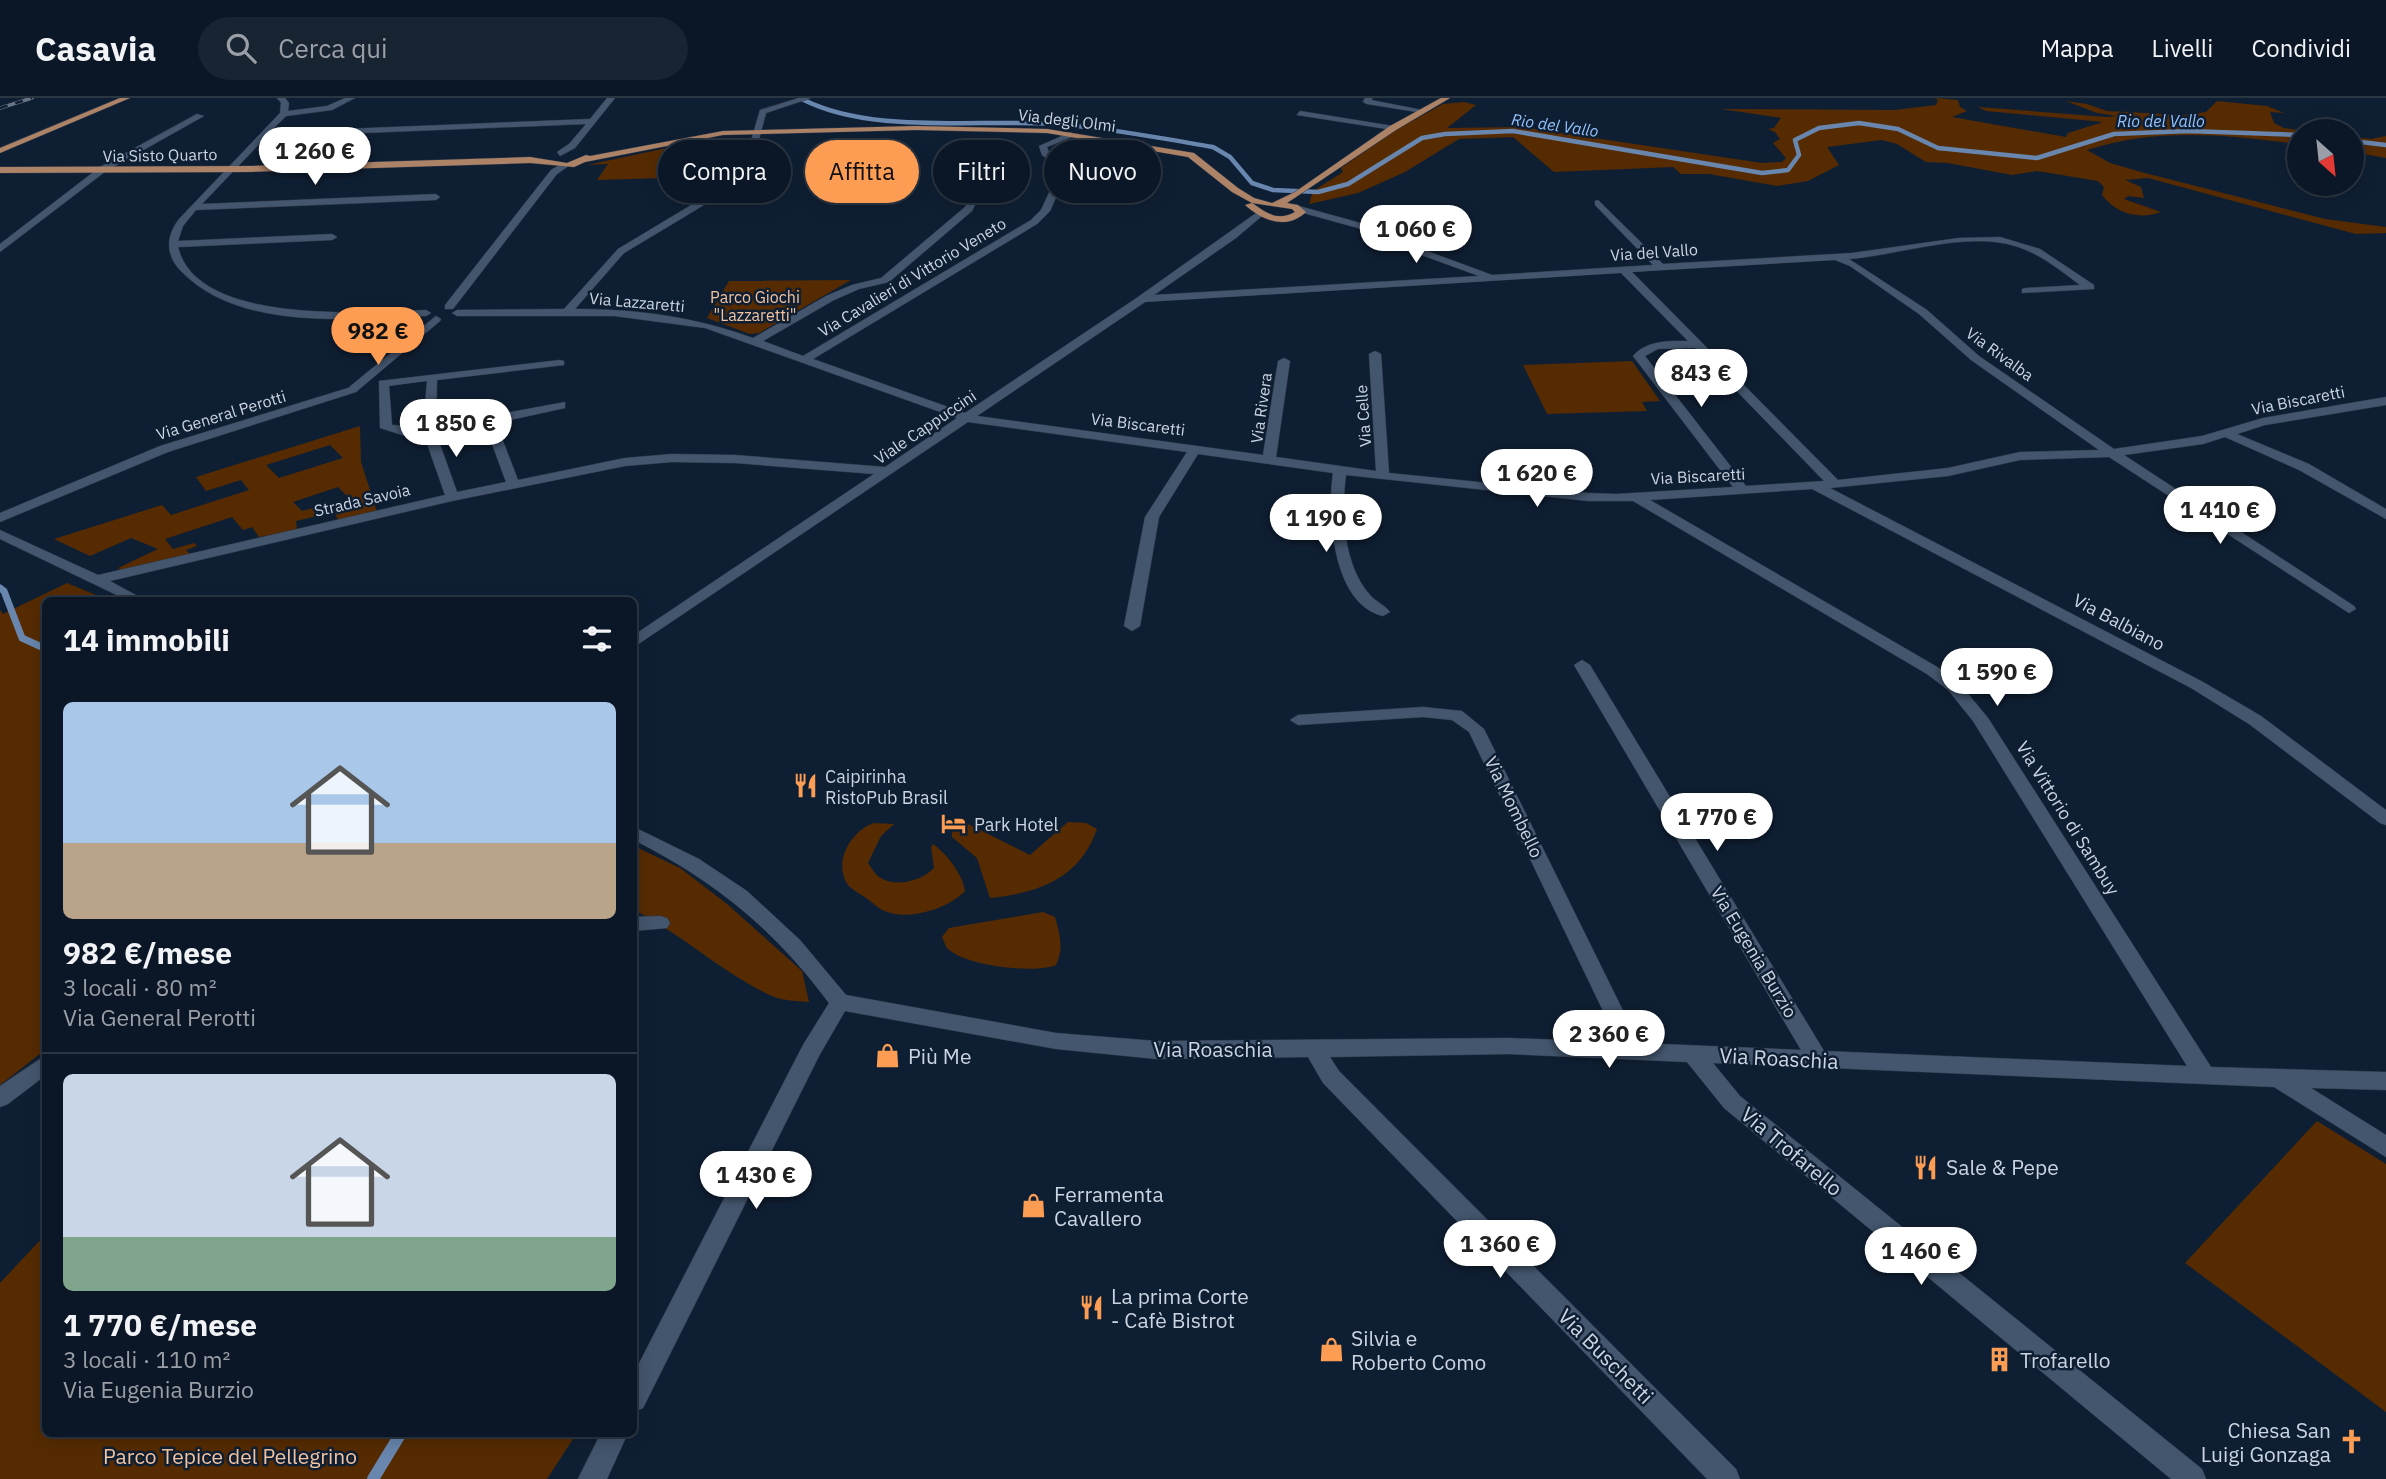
<!DOCTYPE html>
<html lang="it">
<head>
<meta charset="utf-8">
<style>
	:root { --surface:#0b1726; --page:#192432; --text:#f1f3f6; --muted:#9a9fa7; --line:#2b3643; --accent:#fc9d53 }
	body { margin:0; font-family:"IBM Plex Sans",sans-serif; background:var(--page); color:var(--text); height:100vh; display:flex; flex-direction:column; font-size:26px; white-space:nowrap }
	* { box-sizing:border-box; margin:0 }
	p { font-size:23px; color:var(--muted) }
	.icon { flex:none; width:38px; height:38px; fill:none; stroke:currentColor; stroke-width:2; stroke-linecap:round; stroke-linejoin:round }
	.map { position:relative; flex:1; overflow:hidden }
	.panel { position:absolute; left:42px; top:499px; width:595px; height:840px; display:flex; flex-direction:column; background:var(--surface); border-radius:10px; box-shadow:0 4px 18px #0003,0 0 0 2px var(--line) }
	.panel>* { flex:none }
	.banner { position:absolute; left:658px; top:42px; width:665px; height:63px; display:flex; gap:14px }
	.needle { width:46px; rotate:153deg }
	.fabs { position:absolute; left:2287px; top:21px; display:grid; gap:14px }
	.fabs a { display:grid; place-items:center; width:77px; height:77px; border-radius:50%; background:var(--surface); box-shadow:0 4px 18px #0003,0 0 0 2px var(--line); font-size:35px }
	.price { position:absolute; translate:-50% -60px; padding:0 16px; border-radius:24px; background:#fff; color:#222; font-size:23px; line-height:46px; filter:drop-shadow(0 2px 4px #0008) }
	.price::after { content:''; position:absolute; left:50%; top:42px; width:21px; height:16px; margin-left:-10px; background:inherit; clip-path:polygon(0 0,100% 0,50% 100%) }
	.price.on { background:var(--accent); color:#111 }
	ul { padding:0; list-style:none }
	li { display:grid; align-content:center; gap:14px; height:371px; padding:0 21px }
	li+li { border-top:2px solid var(--line) }
	li span { display:grid; place-items:center; height:217px; border-radius:10px; color:#555 }
	li>.icon { margin-inline-start:auto }
	span .icon { width:126px; height:126px; fill:#fffc; stroke-width:1 }
	li b { font-size:30px }
	h2 { display:flex; justify-content:space-between; align-items:center; height:84px; padding:0 21px; font-size:30px }
	.chip { padding:0 24px; border-radius:32px; background:var(--surface); box-shadow:0 4px 18px #0003,0 0 0 2px var(--line); font-size:24px; line-height:63px }
	.chip.on { background:var(--accent); color:#111 }
	header { display:flex; align-items:center; gap:42px; box-sizing:border-box; height:98px; padding:0 35px; background:var(--surface); border-bottom:2px solid var(--line) }
	header strong { font-size:33px }
	nav { display:flex; gap:38px; margin-inline-start:auto; font-size:24px }
	.search { width:490px; height:63px; background:var(--page); display:flex; align-items:center; gap:18px; box-sizing:border-box; padding:0 24px; border-radius:38px; color:var(--muted); font-size:26px }
	.map>svg:first-child { display:block }
</style>
</head>
<body>
<header>
<strong>Casavia</strong>
<div class="search"><svg class="icon" aria-label="search" viewBox="0 0 24 24"><circle cx="10" cy="10" r="6"/><path d="M15 15l6 6"/></svg>Cerca qui</div>
<nav><a>Mappa</a><a>Livelli</a><a>Condividi</a></nav>
</header>
<div class="map">
<svg width="2386" height="1381" viewBox="0 0 2386 1381">
	<rect width="100%" height="100%" fill="#0f1f33"/>
	<path fill="#562b02" fill-rule="evenodd" d="M1935 0 1958 2 1960 9 1967 13 1952 19 2066 39 2068 35 2103 24 1986 13 1978 9 2107 19 2117 18 2097 15 2066 3 2087 6 2107 13 2184 17 2206 14 2217 3 2267 8 2284 15 2270 14 2274 25 2284 30 2306 33H2300L2299 46C2225 37 2159 29 2087 52L2110 65 2141 74 2325 121 2386 129V135L2356 136 2148 80 2125 82 2141 89 2144 100 2128 98 2124 101 2161 114C2140 122 2116 116 2102 97L2104 89 2098 83 2037 73 2012 77 1948 65 1926 64 1897 46 1882 42 1827 49 1839 67 1808 83 1777 88 1709 76H1681L1673 69 1554 74 1513 39 1459 41 1405 74 1358 95 1309 106 1313 93 1343 74 1341 70 1398 31 1443 6 1464 4 1476 7 1447 30 1520 29 1762 65 1782 64 1786 60 1773 45 1780 41 1775 34 1768 31 1774 30 1781 20 1721 11 1895 12 1936 7 1938 2Z
		M2386 38V60L2352 54V39L2371 41Z
		M738 42H748V45L728 78 597 82 608 66 587 67 667 50 672 49 677 55 740 46Z
		M851 182 759 235 750 236 707 220 729 183Z
		M1632 263 1660 303 1642 304 1647 313 1547 316 1523 267Z
		M360 328 361 364 377 414 338 423 335 414 296 423 297 432 259 439 252 429 243 432 232 419 165 441 173 451 194 445 197 448 186 452 190 456 121 472 118 470 158 451 131 440 90 458 54 441 162 407 171 417 249 392 241 382 206 393 196 379ZM330 347 343 360 279 380 266 367ZM338 389 351 402 318 414 313 410 302 413 293 404Z
		M67 485 108 502H46L45 952 0 987V512L3 516Z
		M952 718 1030 757 1068 724 1086 725 1097 731C1080 780 1039 795 990 800L977 760 952 739Z
		M874 725 894 726 881 738 868 765C871 769 875 776 879 779 895 790 922 783 934 770L931 749 933 746C947 756 963 777 965 793 947 811 910 823 884 813 878 810 872 804 866 800 861 796 852 792 848 787 832 764 852 732 874 725Z
		M634 748 680 770 727 806 802 873 809 904C798 903 783 903 772 898 722 875 682 836 634 812Z
		M1043 814 1055 819C1060 836 1064 851 1056 867 1034 876 964 868 947 850 945 847 944 843 942 839L949 830Z
		M2317 1023 2386 1066V1314L2185 1165Z
		M45 1137 46 1335H521L573 1341 547 1381H0V1185Z"/>
	<g fill="none" stroke-linecap="round" stroke-linejoin="round">
		<path stroke="#6886ae" stroke-width="4.5" d="M800 0C869 37 976 21 1054 26 1107 30 1160 40 1213 49L1230 59 1252 85 1273 92 1318 94 1348 86 1422 40 1445 36 1513 33 1762 75 1788 72 1799 57 1795 42 1819 30 1859 25 1898 31 1938 50 2037 60 2114 36 2189 33 2300 37
			M2352 43 2386 47"/>
		<path stroke="#6886ae" stroke-width="7" d="M0 490 4 493 22 540 46 551"/>
		<path stroke="#6886ae" stroke-width="12" d="M373 1381 401 1335"/>
		<defs>
			<path id="minor" d="M277 0H285L289 5 288 13 327 8 345 0H355L332 12 286 18 270 34 590 21 607 0H615L575 50 560 58 557 54 569 46 586 26 266 39 202 106 436 96 440 99 436 102 196 112 183 128 178 143 332 136 337 139 332 142 178 149C197 228 365 214 426 212L431 215 426 218C350 221 238 233 181 173 165 157 166 138 179 121L280 15 281 5Z
				M799 0H811L766 15 756 53 724 95 624 155 575 211C639 211 694 219 753 240L826 198 852 187 881 180 965 109 985 75H991L972 113 889 184 859 191 834 202 763 243 803 258 1031 122 1041 112 1060 71 1042 57 1039 48 1071 34 1074 38 1047 49 1049 54 1069 70 1050 113 1037 126 813 261 965 315 1138 199 1259 113 1264 116 1262 118 1236 140 1154 197 1479 178 1394 147 1358 130 1296 113V109L1299 108 1364 126 1400 143 1492 177 1653 167 1595 107V103L1598 102 1663 166 1852 155 1959 140 2000 139 2040 151 2094 187V191L2022 195V191L2026 190 2080 187C2060 172 2039 155 2015 148 1966 133 1900 157 1849 161L1927 212 1979 258 2114 351 2202 338 2263 320 2386 299V307L2265 327 2237 336 2309 366 2386 411V421L2299 372 2225 339 2203 346 2124 357 2354 508 2356 511 2349 515 2109 359 2020 362 1948 378 1830 390 2203 584 2261 618 2386 712V727L2380 725 2249 626 2191 590 1812 391 1650 402 1939 570 1960 586 1988 620 2211 969 2386 974V992L2311 990 2386 1037V1059L2274 989 1713 965 1740 998 2202 1371 2206 1381H2171L1724 1010 1687 964 1508 956 1330 959 1339 973 1736 1371 1740 1381H1707L1323 985 1308 959 1156 961 1056 951 845 913 819 958 643 1310 634 1314V1275L803 947 829 905C774 831 715 783 634 742V729L699 761 747 793 800 842 846 897 1056 935 1156 943 1508 940 1618 944 1469 634 1452 622 1423 619 1298 627 1290 622 1298 617 1423 609 1462 613 1484 631 1639 945 1801 952 1574 567 1582 562 1590 567 1824 953 2187 968 1973 623 1948 592 1927 576 1633 403H1588L1346 377C1341 414 1343 467 1370 497 1376 504 1385 507 1390 514L1383 518C1332 506 1327 416 1333 375L1198 356 1159 419 1140 528 1132 533 1124 528 1145 419 1187 354 968 324 634 549V537L874 376 735 365 672 364 625 368 452 403 110 483 145 502H127L0 441V432L98 477 445 397 424 337H402L380 330 379 283 560 262 564 263V267L437 282 436 328 565 304V310L496 325 518 382 625 360 672 356 735 357 885 369 957 320 705 230 614 218H457L452 215 457 212 564 211 618 151 718 91 748 53 760 12ZM1835 162 1850 168 1919 216 1971 262 2099 352 2020 354 1948 370 1838 382 1632 174ZM1621 175 1688 243C1669 243 1647 242 1633 258L1733 389 1616 396 1588 395 1389 375 1381 256 1375 253 1369 256 1376 373 1276 359 1290 263 1284 260 1278 263 1263 357 977 318 1145 204ZM1695 250 1824 383 1746 388 1645 258 1658 251ZM427 283 423 329 392 327 389 288ZM485 327 506 384 457 394 436 335Z
				M1365 0H1373L1371 2 1427 13 1423 15 1367 6 1363 4Z
				M1300 13 1393 28 1397 30 1393 32 1297 17Z
				M197 16 204 18 106 73 0 154V146L100 69Z
				M563 65 570 67 557 76 453 211H445V207L551 72Z
				M436 218 441 221 440 223 356 294 168 354 0 424V415L160 348 348 290Z
				M660 818 667 820 670 825 667 830 634 833V819Z
				M46 957V977L8 1006 0 1009V988Z
				M601 1335H628L607 1381H578Z"/>
			<path id="major" d="M120 0H130L0 55V50Z
				M1441 0H1450L1396 32 1287 105 1298 107 1306 114C1286 133 1262 122 1245 107L1252 105 1232 94 1188 59 1047 35 916 32 723 37 585 64 574 69 530 65 247 74 0 75V69L247 68 530 59 567 65 586 57 590 58 723 33 916 28 1047 31 1194 55 1238 90 1254 100 1272 105 1295 94 1390 28ZM1252 105 1292 111 1295 114C1277 124 1267 115 1252 105Z"/>
		</defs>
		<use href="#minor" stroke="#30394a" stroke-width="1"/>
		<use href="#major" stroke="#30394a" stroke-width="1"/>
		<use href="#minor" fill="#44566e" fill-rule="evenodd"/>
		<use href="#major" fill="#ad8367" fill-rule="evenodd"/>
		<defs>
			<path id="rail" d="M0 10 32 0"/>
		</defs>
		<use href="#rail" stroke="#687586" stroke-width="3.5"/>
		<use href="#rail" stroke="#0f1f33" stroke-width="2.5" stroke-dasharray="8" stroke-linecap="butt"/>
	</g>
	<defs>
		<symbol id="restaurant-bare" viewBox="-9 -9 18 18"><path d="M-5-6h1v4h1v-4h1v4h1v-4h1v5L-1.5 .5V6h-2V.5L-5-1ZM5-6V6H3V1.5H1.5Q1.5-4 5-6Z" fill="#fc9d53" stroke="#0f1f33" stroke-width="2.5" paint-order="stroke"/></symbol>
		<symbol id="hotel-bare" viewBox="-9 -9 18 18"><path d="M-6-4.5h1.5V1H6V5H4.5V3h-9V5H-6ZM-4 0a1.8 1.8 0 1 1 3.6 0ZM.5 0V-2.5h3Q6-2.5 6 0Z" fill="#fc9d53" stroke="#0f1f33" stroke-width="2.5" paint-order="stroke"/></symbol>
		<symbol id="shop-bare" viewBox="-9 -9 18 18"><path d="M-5-2.5h2.3a2.7 3.5 0 0 1 5.4 0H5L5.5 6h-11ZM-1.5-2.5h3a1.5 2.3 0 0 0-3 0Z" fill="#fc9d53" stroke="#0f1f33" stroke-width="2.5" paint-order="stroke"/></symbol>
		<symbol id="building-bare" viewBox="-9 -9 18 18"><path d="M-4-6H4V6H1V3H-1V6H-4ZM-2.5-4.3h1.7v1.8h-1.7ZM.8-4.3h1.7v1.8H.8ZM-2.5-1h1.7V.8h-1.7ZM.8-1h1.7V.8H.8Z" fill="#fc9d53" stroke="#0f1f33" stroke-width="2.5" paint-order="stroke"/></symbol>
		<symbol id="church-bare" viewBox="-9 -9 18 18"><path d="M-1.2-6h2.4v3.5h3.3v2.4h-3.3V6h-2.4V-.1h-3.3v-2.4h3.3Z" fill="#fc9d53" stroke="#0f1f33" stroke-width="2.5" paint-order="stroke"/></symbol>
	</defs>
	<g fill-rule="evenodd">
		<use href="#restaurant-bare" x="788" y="670" width="35" height="35"/>
		<use href="#hotel-bare" x="936" y="708" width="35" height="35"/>
		<use href="#shop-bare" x="870" y="940" width="35" height="35"/>
		<use href="#restaurant-bare" x="1908" y="1052" width="35" height="35"/>
		<use href="#shop-bare" x="1016" y="1090" width="35" height="35"/>
		<use href="#restaurant-bare" x="1074" y="1192" width="35" height="35"/>
		<use href="#shop-bare" x="1314" y="1234" width="35" height="35"/>
		<use href="#building-bare" x="1982" y="1244" width="35" height="35"/>
		<use href="#church-bare" x="2334" y="1326" width="35" height="35"/>
	</g>
	<g text-anchor="middle" dominant-baseline="central" stroke-width="5" stroke-linejoin="round" paint-order="stroke">
		<g font-size="16" fill="#cad4e2" stroke="#0f1f33">
			<text transform="translate(1067 22) rotate(7)">Via degli Olmi</text>
			<text transform="translate(160 57) rotate(-1)">Via Sisto Quarto</text>
			<text transform="translate(1654 154) rotate(-4)">Via del Vallo</text>
			<text transform="translate(912 179) rotate(-31)">Via Cavalieri di Vittorio Veneto</text>
			<text transform="translate(637 204) rotate(5)">Via Lazzaretti</text>
			<text transform="translate(2000 256) rotate(36)">Via Rivalba</text>
			<text transform="translate(2298 302) rotate(-11)">Via Biscaretti</text>
			<text transform="translate(1261 310) rotate(-82)">Via Rivera</text>
			<text transform="translate(221 317) rotate(-17)">Via General Perotti</text>
			<text transform="translate(1363 318) rotate(-94)">Via Celle</text>
			<text transform="translate(1138 326) rotate(7)">Via Biscaretti</text>
			<text transform="translate(925 329) rotate(-34)">Viale Cappuccini</text>
			<text transform="translate(1698 378) rotate(-3)">Via Biscaretti</text>
			<text transform="translate(362 402) rotate(-13)">Strada Savoia</text>
		</g>
		<g font-size="16" font-style="italic" fill="#94c2fd" stroke="#0f1f33">
			<text x="2161" y="23">Rio del Vallo</text>
			<text transform="translate(1555 27) rotate(8)">Rio del Vallo</text>
		</g>
		<g font-size="16" fill="#f4c3a0" stroke="#0f1f33">
			<text x="755" y="199">Parco Giochi<tspan x="755" dy="18">"Lazzaretti"</tspan></text>
		</g>
		<g font-size="18" fill="#cad4e2" stroke="#0f1f33">
			<text transform="translate(2119 524) rotate(28)">Via Balbiano</text>
			<text transform="translate(1514 709) rotate(64)">Via Mombello</text>
			<text transform="translate(2068 720) rotate(58)">Via Vittorio di Sambuy</text>
			<text transform="translate(1754 854) rotate(59)">Via Eugenia Burzio</text>
		</g>
		<g font-size="18" fill="#cad4e2" stroke="#0f1f33" text-anchor="start">
			<text x="825" y="678">Caipirinha<tspan x="825" dy="21">RistoPub Brasil</tspan></text>
			<text x="974" y="726">Park Hotel</text>
		</g>
		<g font-size="21" fill="#cad4e2" stroke="#0f1f33">
			<text x="1213" y="951">Via Roaschia</text>
			<text transform="translate(1779 960) rotate(3)">Via Roaschia</text>
			<text transform="translate(1792 1053) rotate(40)">Via Trofarello</text>
			<text transform="translate(1606 1258) rotate(45)">Via Buschetti</text>
		</g>
		<g font-size="21" fill="#cad4e2" stroke="#0f1f33" text-anchor="start">
			<text x="908" y="958">Più Me</text>
			<text x="1946" y="1069">Sale &amp; Pepe</text>
			<text x="1054" y="1096">Ferramenta<tspan x="1054" dy="24">Cavallero</tspan></text>
			<text x="1111" y="1198">La prima Corte<tspan x="1111" dy="24">- Cafè Bistrot</tspan></text>
			<text x="1351" y="1240">Silvia e<tspan x="1351" dy="24">Roberto Como</tspan></text>
			<text x="2020" y="1262">Trofarello</text>
			<text x="2331" y="1332" text-anchor="end">Chiesa San<tspan x="2331" dy="24">Luigi Gonzaga</tspan></text>
		</g>
		<g font-size="21" fill="#f4c3a0" stroke="#0f1f33">
			<text x="230" y="1358">Parco Tepice del Pellegrino</text>
		</g>
	</g>
</svg>
<div class="fabs">
<a><svg class="needle" viewBox="-14 -14 28 28"><path d="M0-13l5 13h-10z" fill="#e53935"/><path d="M0 13l5-13h-10z" fill="#9a9fa7"/></svg></a>
</div>
<b class="price" style="left:315px;top:89px">1 260 €</b>
<b class="price" style="left:1416px;top:167px">1 060 €</b>
<b class="price on" style="left:378px;top:269px">982 €</b>
<b class="price" style="left:1701px;top:311px">843 €</b>
<b class="price" style="left:456px;top:361px">1 850 €</b>
<b class="price" style="left:1537px;top:411px">1 620 €</b>
<b class="price" style="left:2220px;top:448px">1 410 €</b>
<b class="price" style="left:1326px;top:456px">1 190 €</b>
<b class="price" style="left:1997px;top:610px">1 590 €</b>
<b class="price" style="left:1717px;top:755px">1 770 €</b>
<b class="price" style="left:1609px;top:972px">2 360 €</b>
<b class="price" style="left:756px;top:1113px">1 430 €</b>
<b class="price" style="left:1500px;top:1182px">1 360 €</b>
<b class="price" style="left:1921px;top:1189px">1 460 €</b>
<div class="banner">
<a class="chip">Compra</a>
<a class="chip on">Affitta</a>
<a class="chip">Filtri</a>
<a class="chip">Nuovo</a>
</div>
<section class="panel">
<h2>14 immobili<svg class="icon" aria-label="filters" viewBox="0 0 24 24"><path d="M4 7h16M4 17h16"/><circle cx="9" cy="7" r="2"/><circle cx="15" cy="17" r="2"/></svg></h2>
<ul>
<li><span style="background:linear-gradient(#a9c7e8 65%,#b9a48a 0)"><svg class="icon" aria-label="home" viewBox="0 0 24 24"><path d="M3 11l9-7 9 7M6 9v11h12V9"/></svg></span><div><b>982 €/mese</b><p>3 locali · 80 m²</p><p>Via General Perotti</p></div></li>
<li><span style="background:linear-gradient(#c9d6e8 75%,#7fa58c 0)"><svg class="icon" aria-label="home" viewBox="0 0 24 24"><path d="M3 11l9-7 9 7M6 9v11h12V9"/></svg></span><div><b>1 770 €/mese</b><p>3 locali · 110 m²</p><p>Via Eugenia Burzio</p></div></li>
</ul>
</section>
</div>
</body>
</html>
